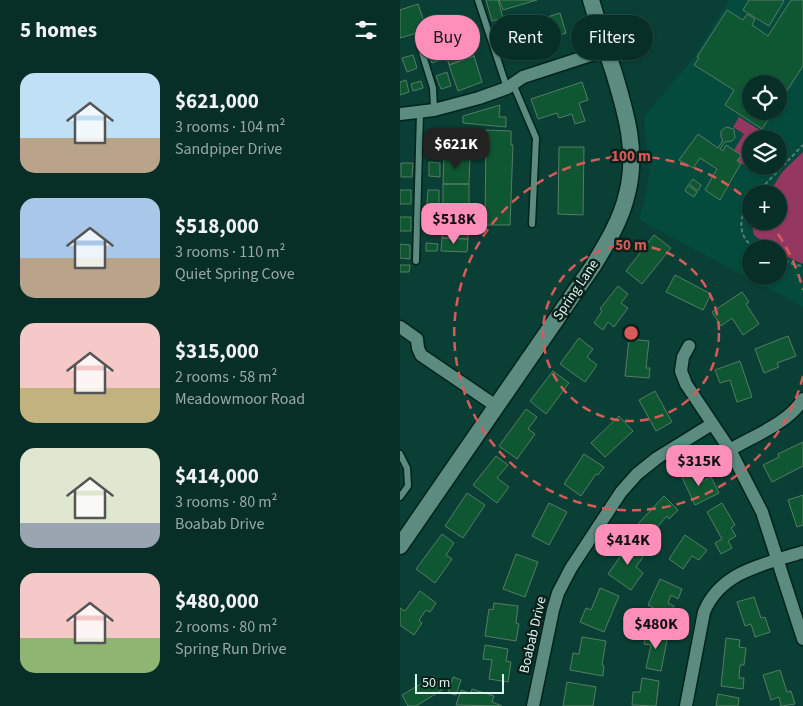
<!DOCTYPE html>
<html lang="en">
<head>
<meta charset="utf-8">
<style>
	:root { --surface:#072f27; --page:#10372f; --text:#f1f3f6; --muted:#98a9a7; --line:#284a44; --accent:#ff8ebb }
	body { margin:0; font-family:"Source Sans 3",sans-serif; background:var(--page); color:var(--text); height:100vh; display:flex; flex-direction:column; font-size:19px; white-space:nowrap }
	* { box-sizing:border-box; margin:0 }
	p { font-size:16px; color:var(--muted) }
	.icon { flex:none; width:28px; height:28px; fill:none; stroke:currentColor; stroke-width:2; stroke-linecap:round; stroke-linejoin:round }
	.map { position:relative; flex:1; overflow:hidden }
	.drawer { display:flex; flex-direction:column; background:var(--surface); width:400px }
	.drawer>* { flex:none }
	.guide { position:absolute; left:15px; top:15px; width:312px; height:45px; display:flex; gap:10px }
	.fabs { position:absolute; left:342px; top:75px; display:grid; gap:10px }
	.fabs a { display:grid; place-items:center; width:45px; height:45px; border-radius:50%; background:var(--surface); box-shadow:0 1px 4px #0004,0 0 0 1px var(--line); font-size:25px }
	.scale { position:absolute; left:15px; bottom:12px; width:89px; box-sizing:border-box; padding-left:5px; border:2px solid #dcf5ee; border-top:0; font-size:14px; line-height:18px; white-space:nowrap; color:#dcf5ee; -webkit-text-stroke:4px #0d211c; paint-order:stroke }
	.price { position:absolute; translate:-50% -42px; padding:0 11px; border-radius:10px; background:var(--accent); color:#111; font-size:16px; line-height:32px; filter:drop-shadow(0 1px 2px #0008) }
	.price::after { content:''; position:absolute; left:50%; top:30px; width:15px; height:11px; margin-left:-8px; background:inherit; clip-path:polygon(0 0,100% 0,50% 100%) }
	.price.on { background:#222; color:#fff }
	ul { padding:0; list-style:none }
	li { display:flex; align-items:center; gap:15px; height:125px; padding:0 20px }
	li span { display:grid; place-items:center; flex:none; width:140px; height:100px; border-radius:15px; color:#555 }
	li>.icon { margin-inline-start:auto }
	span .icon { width:60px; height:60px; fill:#fffc; stroke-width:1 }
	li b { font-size:21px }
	h2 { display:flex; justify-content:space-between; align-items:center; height:60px; padding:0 20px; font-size:21px }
	.chip { padding:0 18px; border-radius:22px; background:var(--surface); box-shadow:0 1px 4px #0004,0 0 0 1px var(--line); font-size:18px; line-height:45px }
	.chip.on { background:var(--accent); color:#111 }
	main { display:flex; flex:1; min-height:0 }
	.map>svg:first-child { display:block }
</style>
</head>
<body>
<main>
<section class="drawer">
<h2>5 homes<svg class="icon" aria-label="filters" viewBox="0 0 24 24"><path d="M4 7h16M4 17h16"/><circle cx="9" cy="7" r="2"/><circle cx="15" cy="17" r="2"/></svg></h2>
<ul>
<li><span style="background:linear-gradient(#bfe0f5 65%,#b9a48a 0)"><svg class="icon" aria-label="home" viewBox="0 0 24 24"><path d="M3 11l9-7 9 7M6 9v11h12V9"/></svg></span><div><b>$621,000</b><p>3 rooms · 104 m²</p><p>Sandpiper Drive</p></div></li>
<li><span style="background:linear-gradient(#a9c7e8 60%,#b9a48a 0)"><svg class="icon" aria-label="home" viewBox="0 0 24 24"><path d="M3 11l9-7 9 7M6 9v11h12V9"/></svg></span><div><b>$518,000</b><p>3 rooms · 110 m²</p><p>Quiet Spring Cove</p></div></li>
<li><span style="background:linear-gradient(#f6c9c9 65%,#c2b280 0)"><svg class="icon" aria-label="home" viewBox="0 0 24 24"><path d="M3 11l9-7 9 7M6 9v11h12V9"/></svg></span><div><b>$315,000</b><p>2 rooms · 58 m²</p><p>Meadowmoor Road</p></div></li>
<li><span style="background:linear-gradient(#dfe7d0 75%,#9aa5b1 0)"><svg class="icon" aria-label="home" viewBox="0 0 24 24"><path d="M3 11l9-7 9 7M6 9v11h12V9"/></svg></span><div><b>$414,000</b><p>3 rooms · 80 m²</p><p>Boabab Drive</p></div></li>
<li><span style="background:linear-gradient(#f6c9c9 65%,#8fb573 0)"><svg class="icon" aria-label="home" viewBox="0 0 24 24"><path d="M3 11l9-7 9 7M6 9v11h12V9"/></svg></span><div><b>$480,000</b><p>2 rooms · 80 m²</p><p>Spring Run Drive</p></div></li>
</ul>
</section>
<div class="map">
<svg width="403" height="706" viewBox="0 0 403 706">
	<rect width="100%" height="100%" fill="#093f34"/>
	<path fill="#044a3d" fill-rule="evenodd" d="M329 0H403V307L239 220 247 190 249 170 244 116 292 60ZM351 84H379V111H351ZM351 139H379V166H351ZM351 194H379V221H351ZM351 249H379V276H351Z"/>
	<path fill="#953861" d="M339 117 371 137 370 139H351V157L346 166 337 161 341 155 334 150 344 134 333 127Z
		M403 152V264L379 253V249H372L354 235 351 221H379V194H368L383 171Z"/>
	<path fill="#0f5733" stroke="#567c64" d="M86 0H98L103 18 92 21Z
		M99 0H137L103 10Z
		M349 0H383L384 1 369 26 343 10Z
		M391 0H403V66L379 103V84H351V111H374L362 129 325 105 334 90 294 65 299 58 297 57 327 10 343 20 347 14 355 19 352 25 368 36Z
		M18 4 27 30 0 38V10Z
		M160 13 166 33 115 49 109 29Z
		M106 23 114 49 103 53 95 27Z
		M65 31 74 56 49 65 41 39Z
		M38 46 43 59 32 63 27 49Z
		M13 55 17 68 7 72 2 58Z
		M74 56 82 82 58 91 49 65Z
		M47 72 51 86 41 89 36 76Z
		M6 80 9 92 0 95V82Z
		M21 81 23 88 13 91 11 84Z
		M182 82 188 100 179 103 185 121 175 124 172 114 159 118 157 113 138 119 131 99Z
		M100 105 99 117H106V127L63 123V116Z
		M326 127 334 129 335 138 332 141 325 142 320 149 323 151 326 145 341 155 337 161 341 163 320 200 305 190 317 169 300 158 293 168 279 160 298 134 318 148 323 140 321 137V131Z
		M45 129 71 130 70 157 44 156Z
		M86 130 111 131V145H113L110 225H85Z
		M30 135H41V150L29 149Z
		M159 147H184L183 215 158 214Z
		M44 156 70 157 69 184H43Z
		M29 162 40 163V177L29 176Z
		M1 163H13L12 177H1Z
		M293 179 301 185 298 191 289 184Z
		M43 184H69V212L43 211Z
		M288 185 297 192 294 197 285 191Z
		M0 190H11V204H0Z
		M28 190H39V204H27Z
		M43 211 69 212 68 239 42 238Z
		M0 217H11V231H0Z
		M27 217H38V231H27Z
		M254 235 271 248 242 284 226 271Z
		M42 238 68 239 67 252 41 251Z
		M26 243 38 244 37 251H26Z
		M0 244 10 245V259L0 258Z
		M0 265H10L9 272H0Z
		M275 275 311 294 303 310 266 292Z
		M218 286 228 294 221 303 228 308 214 327 208 322 203 330 194 323 202 311 200 309Z
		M342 292 349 302 346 304 359 324 343 335 332 318 321 326 312 312Z
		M388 336 396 356 377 363 379 367 364 373 355 349Z
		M179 338 193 349 187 357 197 365 185 382 160 364Z
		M229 339 249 341 246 368H250L249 378 225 376Z
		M340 361 352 397 337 402 330 380 320 383 315 370Z
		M153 371 169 383 146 414 130 401Z
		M255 391 272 422 256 431 239 400Z
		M126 409 137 417 128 429 135 434 117 459 99 446Z
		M219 416 233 431 205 457 191 443Z
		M403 442V466L372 482 363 465 379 457 378 454Z
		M184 454 204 467 198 475 196 474 181 496 164 484Z
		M96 456 108 465 97 478 109 487 97 503 73 485Z
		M292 468 299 483 311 477 319 493 295 505 280 473Z
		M67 493 85 505 63 538 45 526Z
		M403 495V525L397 527 388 500Z
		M264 496 278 510 269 519 267 516 248 537 236 526Z
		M149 503 167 512 149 545 132 536Z
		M322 503 335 525 331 528 336 536 328 541 332 548 321 554 315 543 322 539 307 512Z
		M42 534 54 543 46 555 52 559 35 583 16 569Z
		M285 535 307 550 299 560 292 556 283 569 269 559Z
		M225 541 245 554 236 567 243 573 231 590 208 574 222 554 218 551Z
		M116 554 138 562 125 597 103 589Z
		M260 579 282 589 278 599 271 595 268 603 274 606 266 624 255 619 259 611 248 605Z
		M200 588 219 596 204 632 180 622 186 608 191 610Z
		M20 591 36 603 30 612 26 610 19 620 22 623 14 635 0 625V608L5 611Z
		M354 597 361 618 365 617 370 632 355 637 351 624 345 626 337 602Z
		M94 603 118 606 116 623 119 624 116 641 85 636 89 609 93 610Z
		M247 631 268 635 261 671 246 668 251 645 244 644Z
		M182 637 206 641 202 665 204 666 203 676 170 670 173 653 179 654Z
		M326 638 340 640 339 647 346 648 344 665H340L339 678H344L343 689 321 686Z
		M85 645 108 649 106 661 111 662 108 682 89 679 92 660 83 659Z
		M380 670 387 692 391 691 395 704 381 706 379 697 371 700 363 675Z
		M34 676 42 690 16 706H8L2 695Z
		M53 677 61 680 56 695 48 693Z
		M242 678 259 681 256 706 232 705 233 692H240Z
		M167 682 196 687 193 706H163Z
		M72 689 94 696 92 702 102 706 56 705 61 690 71 694Z
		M318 694 339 698 338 706H316Z"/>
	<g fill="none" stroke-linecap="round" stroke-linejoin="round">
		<defs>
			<path id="service" d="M78 0 107 88
				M20 46 33 88 34 110
				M113 84 136 138 132 224
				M16 261 20 112
				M0 454 7 468 8 486 0 497"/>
			<path id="minor" d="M0 114 34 110 79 98 107 88 123 77 206 50
				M0 327 17 339 18 348 21 355 96 406
				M289 346 283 357 281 371 286 384 330 450 362 512 403 639
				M330 450C353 436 389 423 403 399
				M133 706 153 610 158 593 171 568 221 492 237 474 257 458 312 424
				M286 706 304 612C321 571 365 564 403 552"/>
			<path id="tertiary" d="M0 546 193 266C207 243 221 220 227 194 238 152 226 113 214 73 206 49 198 24 191 0"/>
		</defs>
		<use href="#service" stroke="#00231c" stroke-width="9"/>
		<use href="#minor" stroke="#00231c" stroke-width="15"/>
		<use href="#tertiary" stroke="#00231c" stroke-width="19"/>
		<path stroke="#537f75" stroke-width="2" stroke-dasharray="4 2.5" stroke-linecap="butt" d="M356 194 403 145
			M351 198C339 215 335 239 358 249
			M379 258 395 265 403 266"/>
		<use href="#service" stroke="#5b8c7f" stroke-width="6"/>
		<use href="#minor" stroke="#5b8c7f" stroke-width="12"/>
		<use href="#tertiary" stroke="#5b8c7f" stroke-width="16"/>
	</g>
	<g fill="none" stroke="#d85b5a" stroke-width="2.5" stroke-dasharray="9 6">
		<circle cx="231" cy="333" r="88"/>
		<path d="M403 376A177 177 0 1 1 351 203M369 222A177 177 0 0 1 403 290"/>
	</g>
	<g text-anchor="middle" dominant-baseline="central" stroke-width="5" stroke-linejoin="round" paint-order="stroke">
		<g font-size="14" fill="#dcf5ee" stroke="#0d211c">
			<text transform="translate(176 290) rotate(-56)">Spring Lane</text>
			<text transform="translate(133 635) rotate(-77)">Boabab Drive</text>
		</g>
	</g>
	<circle cx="231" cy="333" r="8" fill="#d85b5a" stroke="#0d211c" stroke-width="2.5"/>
	<g font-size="15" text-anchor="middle" font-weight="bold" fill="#d85b5a" stroke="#0d211c" stroke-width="5" stroke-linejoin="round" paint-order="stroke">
		<text x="231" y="161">100 m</text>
		<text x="231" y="250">50 m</text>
	</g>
</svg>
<div class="fabs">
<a><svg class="icon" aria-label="locate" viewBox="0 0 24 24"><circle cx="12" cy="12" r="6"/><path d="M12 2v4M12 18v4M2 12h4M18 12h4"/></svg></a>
<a><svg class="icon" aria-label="layers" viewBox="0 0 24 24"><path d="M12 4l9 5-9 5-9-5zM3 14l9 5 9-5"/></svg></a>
<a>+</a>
<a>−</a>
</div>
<div class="scale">50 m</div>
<b class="price on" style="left:56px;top:170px">$621K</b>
<b class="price" style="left:54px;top:245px">$518K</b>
<b class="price" style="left:299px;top:487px">$315K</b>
<b class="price" style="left:228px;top:566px">$414K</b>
<b class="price" style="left:256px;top:650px">$480K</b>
<div class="guide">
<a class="chip on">Buy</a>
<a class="chip">Rent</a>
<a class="chip">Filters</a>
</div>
</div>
</main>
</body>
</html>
